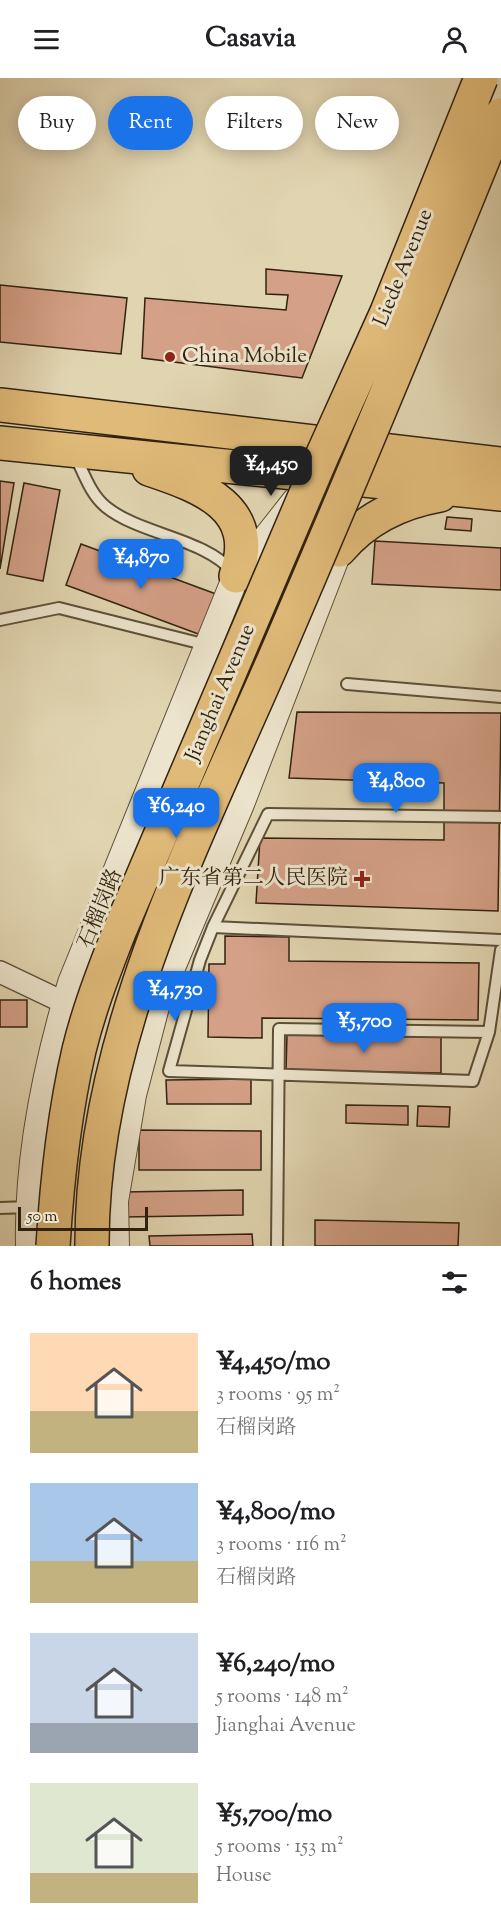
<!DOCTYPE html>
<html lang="en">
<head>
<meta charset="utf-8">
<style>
	:root { --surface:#fff; --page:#f6f6f6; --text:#202124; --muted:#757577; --accent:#1a73e8 }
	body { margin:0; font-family:"Sorts Mill Goudy","Noto Serif SC",serif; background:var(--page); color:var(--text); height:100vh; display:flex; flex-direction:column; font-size:22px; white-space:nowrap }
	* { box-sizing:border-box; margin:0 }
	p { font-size:20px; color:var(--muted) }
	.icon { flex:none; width:33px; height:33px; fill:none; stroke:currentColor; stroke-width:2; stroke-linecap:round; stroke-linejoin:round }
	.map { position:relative; height:1168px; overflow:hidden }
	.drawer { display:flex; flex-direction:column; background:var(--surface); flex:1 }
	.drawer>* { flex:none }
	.hud { position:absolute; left:18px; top:18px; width:465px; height:54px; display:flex; gap:12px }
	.scale { position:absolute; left:18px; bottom:15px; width:130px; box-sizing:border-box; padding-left:6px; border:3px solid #312210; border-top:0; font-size:16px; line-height:21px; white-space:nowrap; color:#312210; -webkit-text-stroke:4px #ece4cc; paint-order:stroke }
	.price { position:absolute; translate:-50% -51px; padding:0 14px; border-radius:12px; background:var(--accent); color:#fff; font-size:20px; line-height:39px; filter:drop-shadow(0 2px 3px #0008) }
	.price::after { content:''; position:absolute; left:50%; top:36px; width:18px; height:14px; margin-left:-9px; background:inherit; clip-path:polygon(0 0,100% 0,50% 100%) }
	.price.on { background:#222; color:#fff }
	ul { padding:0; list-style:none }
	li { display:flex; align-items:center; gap:18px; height:150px; padding:0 30px }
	li span { display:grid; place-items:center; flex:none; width:168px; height:120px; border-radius:0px; color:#555 }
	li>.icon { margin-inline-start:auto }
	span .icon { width:72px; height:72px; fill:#fffc; stroke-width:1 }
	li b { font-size:26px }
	h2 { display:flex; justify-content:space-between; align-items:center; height:72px; padding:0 30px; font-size:26px }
	.tag { padding:0 21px; border-radius:27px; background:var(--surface); box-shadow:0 3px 15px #0003; font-size:21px; line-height:54px }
	.tag.on { background:var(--accent); color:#fff }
	header { display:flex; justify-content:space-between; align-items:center; height:78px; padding:0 30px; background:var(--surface); font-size:27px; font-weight:700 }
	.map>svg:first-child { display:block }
</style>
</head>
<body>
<header><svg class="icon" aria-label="menu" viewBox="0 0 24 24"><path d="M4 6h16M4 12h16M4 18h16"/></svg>Casavia<svg class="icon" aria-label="person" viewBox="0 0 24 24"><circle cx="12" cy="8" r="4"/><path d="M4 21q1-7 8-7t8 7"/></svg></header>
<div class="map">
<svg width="501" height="1168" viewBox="0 0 501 1168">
	<rect width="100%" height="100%" fill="#e1d5b1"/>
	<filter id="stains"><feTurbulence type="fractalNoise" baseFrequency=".00333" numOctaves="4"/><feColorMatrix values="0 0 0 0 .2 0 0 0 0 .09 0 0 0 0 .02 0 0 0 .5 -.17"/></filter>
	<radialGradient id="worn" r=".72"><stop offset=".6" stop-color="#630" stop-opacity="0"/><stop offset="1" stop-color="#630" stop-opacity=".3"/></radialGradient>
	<path fill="#d4a087" stroke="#312210" stroke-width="1.5" d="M266 191 342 198 302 300 142 280 145 220 286 232 288 217 266 216Z
		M0 207 127 220 121 276 0 264Z
		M0 403 14 405 0 491Z
		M24 405 60 412 43 503 7 496Z
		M447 439 472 441 471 453 445 451Z
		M375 463 501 470V512L372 506Z
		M81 466 216 516 201 557 66 507Z
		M297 634 501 635 498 833 256 825 260 760 444 762V705L289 700Z
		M225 858 289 859V883L479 885 478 942 262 940V960L208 959 209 886H225Z
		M0 922H27V949H0Z
		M287 957 441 959V995L286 992Z
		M251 1001V1026H167L166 1002Z
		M346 1027 408 1028V1047L346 1045Z
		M418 1028 450 1029 449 1049 417 1048Z
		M139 1052 261 1053V1092H139Z
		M243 1112V1137L124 1139 123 1114Z
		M315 1142 459 1145 458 1168H315Z
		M252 1156 253 1168H150L149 1158Z"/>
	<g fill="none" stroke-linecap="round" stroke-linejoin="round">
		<defs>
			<path id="service" d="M75 378C84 395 90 416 106 429 141 457 204 460 233 494
				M0 542 59 530 207 567
				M347 606 501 619
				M501 739 268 736 213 849 200 882 169 993 473 1003 489 954 501 872
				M213 849 501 862
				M0 1130 30 1129
				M277 1168 279 951 489 954"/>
			<path id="minor" d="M0 894 65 925"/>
			<path id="tertiary" d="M29 1168C27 1079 46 989 71 905L236 498 295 423
				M116 1168 115 1123 133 1017 157 925 241 726 339 472V455"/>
			<path id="primary" d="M0 327 501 386
				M0 365 501 416
				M149 391C203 409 260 430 236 498
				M339 472C366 440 400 424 440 417"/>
		</defs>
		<use href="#service" stroke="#5d4f38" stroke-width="14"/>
		<use href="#minor" stroke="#5d4f38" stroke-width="24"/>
		<use href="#tertiary" stroke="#5d4f38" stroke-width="28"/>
		<use href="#primary" stroke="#312210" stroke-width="36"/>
		<use href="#service" stroke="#ece4cc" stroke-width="10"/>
		<use href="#minor" stroke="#ece4cc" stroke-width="21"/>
		<use href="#tertiary" stroke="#ece4cc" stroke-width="26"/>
		<use href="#primary" stroke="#e0ba78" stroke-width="33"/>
		<defs>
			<path id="trunk-bridge" d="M53 1168C57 1102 64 1037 79 972 89 931 104 893 119 854L322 378 387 234 481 0
				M92 1168C91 958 198 758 279 570 355 393 429 215 501 37"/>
		</defs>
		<use href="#trunk-bridge" stroke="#312210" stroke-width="36" stroke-linecap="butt"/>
		<use href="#trunk-bridge" stroke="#e0ba78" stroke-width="33"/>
	</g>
	<g fill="#8f2418" stroke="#ece4cc" stroke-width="2">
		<circle cx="170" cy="279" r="6"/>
		<path d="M359 792h6v6h6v6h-6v6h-6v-6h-6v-6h6z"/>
	</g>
	<g text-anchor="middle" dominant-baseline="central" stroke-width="6" stroke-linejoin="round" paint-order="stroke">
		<g font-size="21" fill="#312210" stroke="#ece4cc">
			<text transform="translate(404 190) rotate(-68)">Liede Avenue</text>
			<text transform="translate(221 615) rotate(-67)">Jianghai Avenue</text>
			<text transform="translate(101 831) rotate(-68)">石榴岗路</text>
		</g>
		<g font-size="21" fill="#312210" stroke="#ece4cc" text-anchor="start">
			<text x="182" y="279">China Mobile</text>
			<text x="348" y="801" text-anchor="end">广东省第二人民医院</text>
		</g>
	</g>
	<rect width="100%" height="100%" filter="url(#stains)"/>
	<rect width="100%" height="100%" fill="url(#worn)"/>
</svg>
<div class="scale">50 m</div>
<b class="price on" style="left:271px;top:419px">¥4,450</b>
<b class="price" style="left:141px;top:512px">¥4,870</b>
<b class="price" style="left:396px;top:736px">¥4,800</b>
<b class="price" style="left:176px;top:761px">¥6,240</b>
<b class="price" style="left:175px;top:944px">¥4,730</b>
<b class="price" style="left:364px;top:976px">¥5,700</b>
<div class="hud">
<a class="tag">Buy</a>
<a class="tag on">Rent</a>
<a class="tag">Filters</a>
<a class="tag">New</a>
</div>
</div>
<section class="drawer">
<h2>6 homes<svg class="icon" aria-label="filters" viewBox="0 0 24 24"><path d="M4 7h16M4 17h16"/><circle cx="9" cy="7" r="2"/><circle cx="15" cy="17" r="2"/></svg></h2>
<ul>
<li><span style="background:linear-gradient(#ffd9b3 65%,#c2b280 0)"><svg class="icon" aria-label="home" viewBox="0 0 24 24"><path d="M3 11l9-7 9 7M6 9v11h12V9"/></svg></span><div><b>¥4,450/mo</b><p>3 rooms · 95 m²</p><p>石榴岗路</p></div></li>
<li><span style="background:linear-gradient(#a9c7e8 65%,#c2b280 0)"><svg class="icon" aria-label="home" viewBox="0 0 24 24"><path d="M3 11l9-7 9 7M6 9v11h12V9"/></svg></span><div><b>¥4,800/mo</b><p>3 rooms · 116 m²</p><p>石榴岗路</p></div></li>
<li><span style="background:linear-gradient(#c9d6e8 75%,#9aa5b1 0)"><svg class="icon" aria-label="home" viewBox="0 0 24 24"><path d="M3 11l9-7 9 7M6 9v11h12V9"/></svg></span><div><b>¥6,240/mo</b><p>5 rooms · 148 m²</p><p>Jianghai Avenue</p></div></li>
<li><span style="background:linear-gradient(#dfe7d0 75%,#c2b280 0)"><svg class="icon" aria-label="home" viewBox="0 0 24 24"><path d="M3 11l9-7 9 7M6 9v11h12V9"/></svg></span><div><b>¥5,700/mo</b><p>5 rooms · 153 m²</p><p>House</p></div></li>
</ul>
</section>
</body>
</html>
